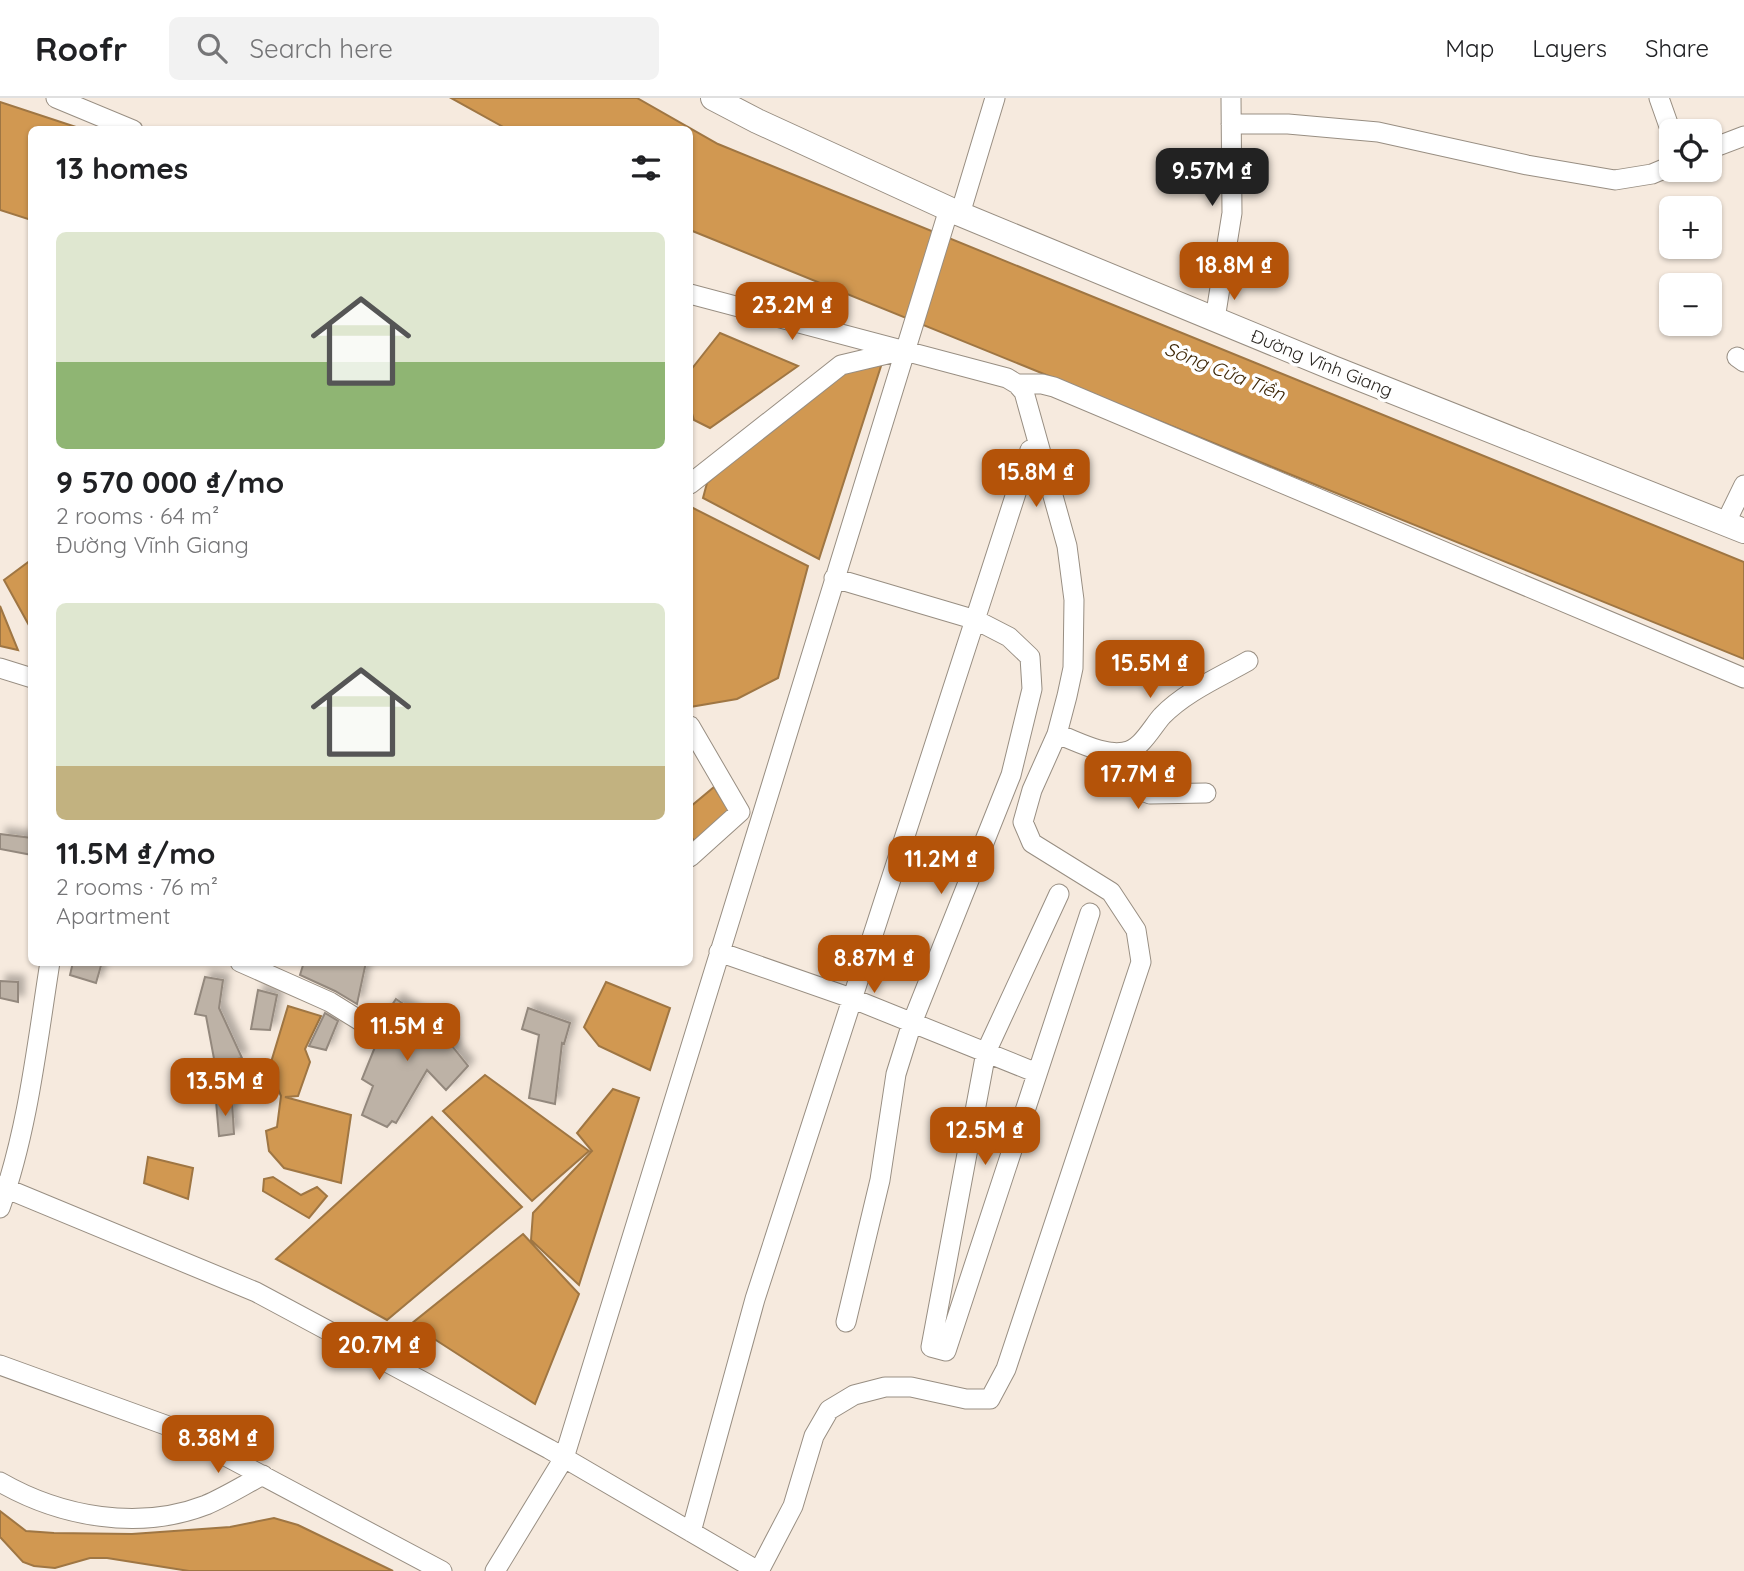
<!DOCTYPE html>
<html lang="en">
<head>
<meta charset="utf-8">
<style>
	:root { --surface:#fff; --page:#f2f2f2; --text:#202124; --muted:#757577; --line:#e0e0e0; --accent:#b45309 }
	body { margin:0; font-family:Quicksand,sans-serif; background:var(--page); color:var(--text); height:100vh; display:flex; flex-direction:column; font-size:26px; white-space:nowrap }
	* { box-sizing:border-box; margin:0 }
	p { font-size:23px; color:var(--muted) }
	.icon { flex:none; width:38px; height:38px; fill:none; stroke:currentColor; stroke-width:2; stroke-linecap:round; stroke-linejoin:round }
	.map { position:relative; flex:1; overflow:hidden }
	.panel { position:absolute; left:28px; top:28px; width:665px; height:840px; display:flex; flex-direction:column; background:var(--surface); border-radius:10px; box-shadow:0 2px 5px #0004 }
	.panel>* { flex:none }
	.tools { position:absolute; left:1659px; top:21px; display:grid; gap:14px }
	.tools a { display:grid; place-items:center; width:63px; height:63px; border-radius:10px; background:var(--surface); box-shadow:0 2px 5px #0004; font-size:35px }
	.price { position:absolute; translate:-50% -60px; padding:0 16px; border-radius:14px; background:var(--accent); color:#fff; font-size:23px; line-height:46px; filter:drop-shadow(0 2px 4px #0008) }
	.price::after { content:''; position:absolute; left:50%; top:42px; width:21px; height:16px; margin-left:-10px; background:inherit; clip-path:polygon(0 0,100% 0,50% 100%) }
	.price.on { background:#222; color:#fff }
	ul { padding:0; list-style:none }
	li { display:grid; align-content:center; gap:14px; height:371px; padding:0 28px }
	li span { display:grid; place-items:center; height:217px; border-radius:10px; color:#555 }
	li>.icon { margin-inline-start:auto }
	span .icon { width:126px; height:126px; fill:#fffc; stroke-width:1 }
	li b { font-size:30px }
	h2 { display:flex; justify-content:space-between; align-items:center; height:84px; padding:0 28px; font-size:30px }
	header { display:flex; align-items:center; gap:42px; box-sizing:border-box; height:98px; padding:0 35px; background:var(--surface); border-bottom:2px solid var(--line) }
	header strong { font-size:33px }
	nav { display:flex; gap:38px; margin-inline-start:auto; font-size:24px }
	.search { width:490px; height:63px; background:var(--page); display:flex; align-items:center; gap:18px; box-sizing:border-box; padding:0 24px; border-radius:10px; color:var(--muted); font-size:26px }
	.map>svg:first-child { display:block }
</style>
</head>
<body>
<header>
<strong>Roofr</strong>
<div class="search"><svg class="icon" aria-label="search" viewBox="0 0 24 24"><circle cx="10" cy="10" r="6"/><path d="M15 15l6 6"/></svg>Search here</div>
<nav><a>Map</a><a>Layers</a><a>Share</a></nav>
</header>
<div class="map">
<svg width="1744" height="1473" viewBox="0 0 1744 1473">
	<defs>
		<filter id="shadow"><feDropShadow dx="6" dy="-6" stdDeviation="3.5" flood-color="#0004"/></filter>
	</defs>
	<rect width="100%" height="100%" fill="#f6eade"/>
	<path fill="#d19851" stroke="#9f7643" stroke-width="2" d="M451 0H637L718 46 1744 464V561L690 132V32L507 31Z
		M0 4 82 31 32 32 31 122 0 112Z
		M720 235 798 268 710 330 694 322 690 309V273Z
		M882 265 819 461 703 400 707 385 797 306 845 272Z
		M691 409 808 468 778 580 737 601 690 609Z
		M31 462V531L4 482Z
		M0 508 18 552 0 548Z
		M714 689 730 714 698 747 690 738V709Z
		M606 884 670 910 650 972 599 948 584 929Z
		M288 908 321 918 305 951 310 964 298 998 285 999 351 1017 341 1085 284 1070 269 1053 266 1033 277 1029 281 998 269 971Z
		M485 977 589 1053 532 1103 443 1013Z
		M613 991 639 1000 579 1187 531 1142 533 1115 592 1053 577 1035Z
		M432 1019 522 1109 387 1222 276 1161Z
		M148 1059 193 1070 188 1101 144 1085Z
		M273 1079 301 1097 317 1089 327 1098 309 1120 263 1093 264 1081Z
		M523 1136 579 1196 535 1306 411 1226Z
		M0 1413 26 1433 54 1435 132 1436 230 1429 274 1420 298 1427 393 1473H189L107 1460H90L55 1470 34 1468 23 1464 0 1439Z"/>
	<path fill="#bdb2a6" stroke="#93887d" stroke-width="2" filter="url(#shadow)" d="M0 736 32 740V757L0 751Z
		M73 864H102L96 885 70 877Z
		M304 864H366L357 906 335 893 300 877Z
		M205 879 223 882 219 910 242 960 215 966 206 918 195 916Z
		M0 883 18 884V904L0 900Z
		M258 892 277 897 270 932 251 931Z
		M396 901 430 924 440 933 468 968 446 992 427 972 396 1025 392 1023 387 1029 362 1017 373 988 362 981 377 944 386 938V927L382 922Z
		M528 910 570 925 564 946 562 945 555 1006 529 1000 539 937 522 931Z
		M325 915 338 923 326 952 309 948Z
		M216 1003H232L234 1036 219 1038Z"/>
	<g fill="none" stroke-linecap="round" stroke-linejoin="round">
		<defs>
			<path id="minor" d="M56 0 133 32
				M1659 0 1671 34
				M1231 26H1288L1378 34 1527 67 1615 82 1652 76 1671 68
				M1710 51 1744 38
				M960 116 995 0
				M690 196 1007 280 1017 286 1024 294 1067 448 1074 502 1073 570 1067 598 1057 636 1032 692 1023 724 1032 745 1111 794 1136 832 1141 864 1006 1271 990 1301H966L911 1289H885L854 1297 829 1312 814 1338 793 1408 759 1473
				M1215 221 1232 115 1231 0
				M1737 259 1744 264
				M1017 286H1042L1054 289 1744 580
				M690 386 841 267 900 253
				M1725 426 1744 387
				M834 480 976 522 1009 539 1030 559 1032 591 1011 677 912 925 896 976 880 1082 846 1224
				M0 570 32 580
				M690 628 740 714 690 759
				M1057 636C1077 643 1103 658 1124 654 1141 652 1152 629 1162 618 1185 594 1220 579 1248 563
				M1109 654 1139 692 1150 696 1206 695
				M1059 796 986 954 931 1249 946 1253 1090 815
				M719 854 851 900 1037 975
				M240 864 330 904 375 932
				M0 1088 256 1194 549 1351 758 1473
				M0 1110C28 1032 37 946 50 864
				M0 1267 171 1329 442 1473
				M0 1384C61 1419 139 1433 206 1407 225 1399 244 1387 263 1377
				M691 1434 755 1201 1030 352
				M495 1473 564 1360 949 111"/>
			<path id="tertiary" d="M713 0 757 23 960 116 1333 270 1744 433"/>
		</defs>
		<use href="#minor" stroke="#988e82" stroke-width="21"/>
		<use href="#tertiary" stroke="#988e82" stroke-width="26"/>
		<use href="#minor" stroke="#fff" stroke-width="19"/>
		<use href="#tertiary" stroke="#fff" stroke-width="24"/>
	</g>
	<g text-anchor="middle" dominant-baseline="central" stroke-width="7" stroke-linejoin="round" paint-order="stroke">
		<g font-size="18" fill="#2b2722" stroke="#fff">
			<text transform="translate(1322 265) rotate(22)">Đường Vĩnh Giang</text>
		</g>
		<g font-size="19" font-style="italic" fill="#3e2707" stroke="#fff">
			<text transform="translate(1225 273) rotate(22)">Sông Cửa Tiền</text>
		</g>
	</g>
</svg>
<div class="tools">
<a><svg class="icon" aria-label="locate" viewBox="0 0 24 24"><circle cx="12" cy="12" r="6"/><path d="M12 2v4M12 18v4M2 12h4M18 12h4"/></svg></a>
<a>+</a>
<a>−</a>
</div>
<b class="price on" style="left:1212px;top:110px">9.57M ₫</b>
<b class="price" style="left:1234px;top:204px">18.8M ₫</b>
<b class="price" style="left:792px;top:244px">23.2M ₫</b>
<b class="price" style="left:1036px;top:411px">15.8M ₫</b>
<b class="price" style="left:1150px;top:602px">15.5M ₫</b>
<b class="price" style="left:1138px;top:713px">17.7M ₫</b>
<b class="price" style="left:941px;top:798px">11.2M ₫</b>
<b class="price" style="left:874px;top:897px">8.87M ₫</b>
<b class="price" style="left:407px;top:965px">11.5M ₫</b>
<b class="price" style="left:225px;top:1020px">13.5M ₫</b>
<b class="price" style="left:985px;top:1069px">12.5M ₫</b>
<b class="price" style="left:379px;top:1284px">20.7M ₫</b>
<b class="price" style="left:218px;top:1377px">8.38M ₫</b>
<section class="panel">
<h2>13 homes<svg class="icon" aria-label="filters" viewBox="0 0 24 24"><path d="M4 7h16M4 17h16"/><circle cx="9" cy="7" r="2"/><circle cx="15" cy="17" r="2"/></svg></h2>
<ul>
<li><span style="background:linear-gradient(#dfe7d0 60%,#8fb573 0)"><svg class="icon" aria-label="home" viewBox="0 0 24 24"><path d="M3 11l9-7 9 7M6 9v11h12V9"/></svg></span><div><b>9 570 000 ₫/mo</b><p>2 rooms · 64 m²</p><p>Đường Vĩnh Giang</p></div></li>
<li><span style="background:linear-gradient(#dfe7d0 75%,#c2b280 0)"><svg class="icon" aria-label="home" viewBox="0 0 24 24"><path d="M3 11l9-7 9 7M6 9v11h12V9"/></svg></span><div><b>11.5M ₫/mo</b><p>2 rooms · 76 m²</p><p>Apartment</p></div></li>
</ul>
</section>
</div>
</body>
</html>
